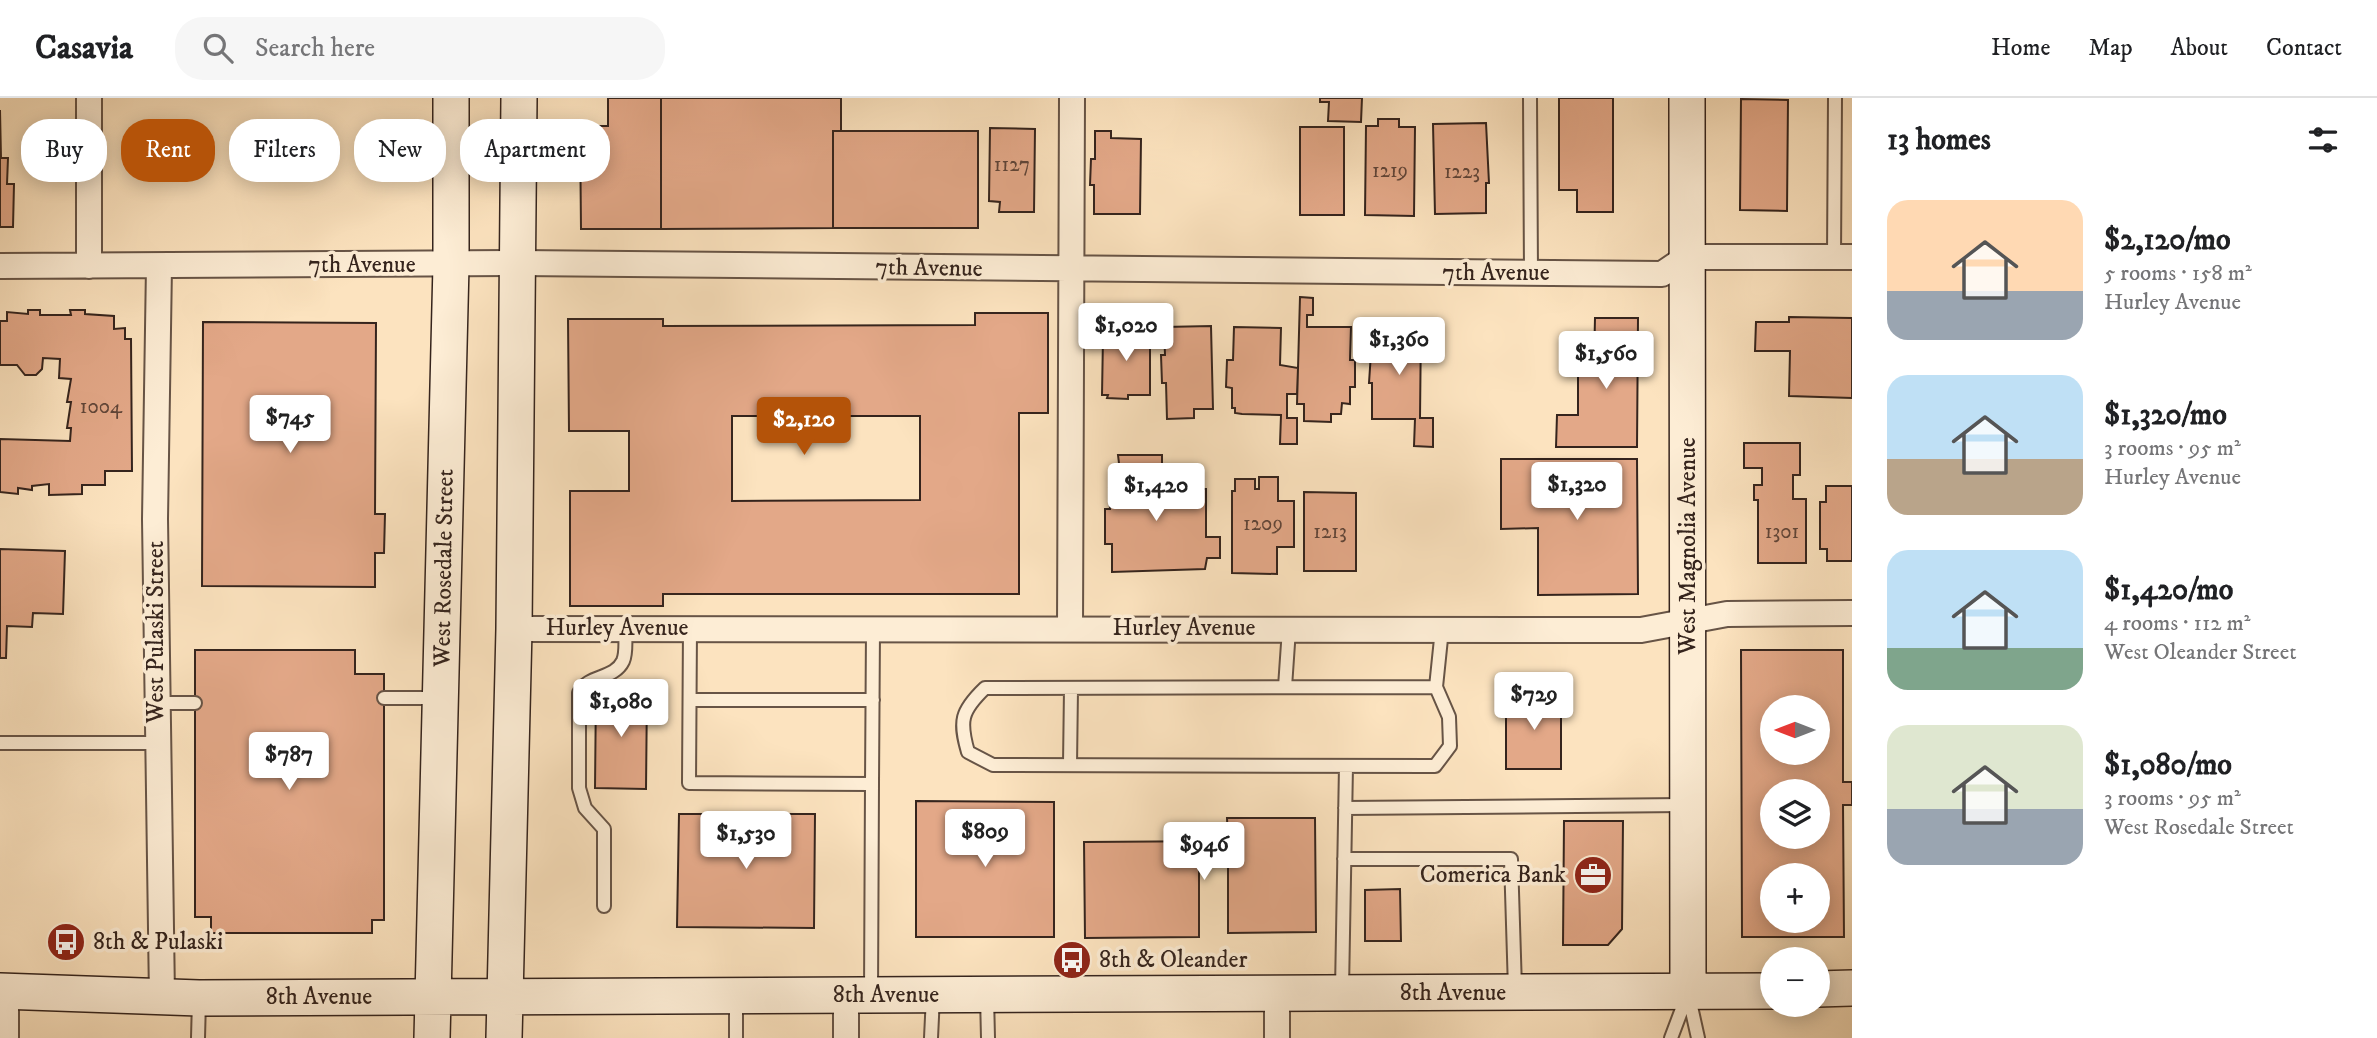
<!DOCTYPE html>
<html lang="en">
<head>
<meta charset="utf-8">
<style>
	:root { --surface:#fff; --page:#f6f6f6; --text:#202124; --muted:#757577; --line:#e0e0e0; --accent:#b45309 }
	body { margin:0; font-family:"IM FELL DW Pica",serif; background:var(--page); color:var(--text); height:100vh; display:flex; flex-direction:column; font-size:26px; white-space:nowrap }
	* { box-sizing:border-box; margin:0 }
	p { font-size:23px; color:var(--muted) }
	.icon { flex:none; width:38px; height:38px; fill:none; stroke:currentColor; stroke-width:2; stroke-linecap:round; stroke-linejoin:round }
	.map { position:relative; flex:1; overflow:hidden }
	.drawer { display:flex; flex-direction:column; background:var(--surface); width:525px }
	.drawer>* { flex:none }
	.guide { position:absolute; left:21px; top:21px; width:665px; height:63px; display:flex; gap:14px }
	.needle { width:46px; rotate:270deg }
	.fabs { position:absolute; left:1760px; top:597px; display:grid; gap:14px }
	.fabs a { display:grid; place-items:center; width:70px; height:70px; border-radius:50%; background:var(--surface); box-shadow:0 4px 18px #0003; font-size:35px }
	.price { position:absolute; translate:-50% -60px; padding:0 16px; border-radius:7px; background:#fff; color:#222; font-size:23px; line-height:46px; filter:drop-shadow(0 2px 4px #0008) }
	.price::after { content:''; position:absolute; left:50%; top:42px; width:21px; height:16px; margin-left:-10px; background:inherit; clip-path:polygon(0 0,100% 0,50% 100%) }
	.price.active { background:var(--accent); color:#fff }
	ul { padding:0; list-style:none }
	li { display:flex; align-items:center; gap:21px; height:175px; padding:0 35px }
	li span { display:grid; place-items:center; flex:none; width:196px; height:140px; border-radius:21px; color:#555 }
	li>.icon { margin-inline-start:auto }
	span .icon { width:84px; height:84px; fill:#fffc; stroke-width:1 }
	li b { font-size:30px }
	h2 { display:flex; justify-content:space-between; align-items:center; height:84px; padding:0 35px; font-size:30px }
	.pill { padding:0 24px; border-radius:28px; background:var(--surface); box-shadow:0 4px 18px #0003; font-size:24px; line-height:63px }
	.pill.active { background:var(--accent); color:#fff }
	header { display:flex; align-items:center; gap:42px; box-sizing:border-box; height:98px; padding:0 35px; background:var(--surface); border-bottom:2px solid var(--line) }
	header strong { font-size:33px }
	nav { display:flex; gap:38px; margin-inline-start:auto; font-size:24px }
	.search { width:490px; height:63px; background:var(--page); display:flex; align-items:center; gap:18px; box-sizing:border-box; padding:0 24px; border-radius:28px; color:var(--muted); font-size:26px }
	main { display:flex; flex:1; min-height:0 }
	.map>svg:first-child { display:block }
</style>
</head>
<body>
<header>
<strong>Casavia</strong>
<div class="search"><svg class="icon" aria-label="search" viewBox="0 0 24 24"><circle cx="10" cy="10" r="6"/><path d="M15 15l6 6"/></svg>Search here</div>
<nav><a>Home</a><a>Map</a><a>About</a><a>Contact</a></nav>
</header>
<main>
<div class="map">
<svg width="1852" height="940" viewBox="0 0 1852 940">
	<rect width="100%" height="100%" fill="#fce3bf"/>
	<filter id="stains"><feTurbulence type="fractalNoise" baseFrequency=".00286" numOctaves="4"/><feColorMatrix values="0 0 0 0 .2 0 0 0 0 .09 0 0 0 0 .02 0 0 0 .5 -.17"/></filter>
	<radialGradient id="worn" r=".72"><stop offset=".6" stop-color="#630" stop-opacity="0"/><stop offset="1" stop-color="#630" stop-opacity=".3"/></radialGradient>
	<path fill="#e3a888" stroke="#35241d" stroke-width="2" fill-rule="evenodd" d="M608 0H661V131H581L580 28H608Z
		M661 0H841V33H833V130L661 131Z
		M1320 0H1362L1361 24 1328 23 1329 4H1320Z
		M1559 0H1613V114H1577V92H1559Z
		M1741 1 1788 2 1787 113 1740 112Z
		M0 12 1 60H8L7 86H14L13 129H0Z
		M1378 21H1399V29H1415L1414 118 1365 117 1366 28H1378Z
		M1486 25 1489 85H1486V115L1435 116 1433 26Z
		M1300 29H1344V117H1300Z
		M990 30 1035 31 1034 114H999L1000 104 989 103Z
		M833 33H978V130H833Z
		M1095 33H1111V40L1141 41 1140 116H1094V87H1090L1091 61H1095Z
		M1300 199 1313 200V217H1307V229H1351L1350 262H1355V289H1350V306L1342 305 1341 316H1331V324L1304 323V306H1297Z
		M28 212H40V217H71L70 212H85V216L114 218V231L125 230V241H131L132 373H105V387H82V396L49 397V386L32 388V392L18 390V396L0 394V341L70 343 71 330H67L71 304H67L71 281 59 280 60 261 43 260 42 271 36 277H25L17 267H0V223H7V214L28 216Z
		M975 215H1048V315H1019V496H663V508H570V393H629V333H569L568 221H663V228L975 227ZM732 318H920V402L732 403Z
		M1789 219 1852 220V300L1789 298 1790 253H1755L1756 224H1789Z
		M1595 220H1638L1637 349H1556L1557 317H1578V265H1594Z
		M203 224 376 225 375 416H385L384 455H375V489L202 488Z
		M1373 225 1421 226 1420 320H1433V349L1414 348 1415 321H1372V285H1369Z
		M1211 228 1213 311H1194V320L1167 321 1166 285H1162L1161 257H1165L1164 229Z
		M1106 229H1134V237H1150V297H1128V301L1107 300 1108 297H1102L1103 239 1106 240Z
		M1234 229 1281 230 1280 267 1298 270 1297 296H1287V320H1297V346H1280L1281 317 1242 316 1235 315V310H1232V290L1226 289 1227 262H1233Z
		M1744 345H1800V377H1793V401H1806V465H1758V402H1754V387H1762V370H1744Z
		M1118 357H1162V380H1136V389H1156V413H1160V391H1206V439H1220V460H1207L1205 471 1112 474V446H1105V411H1110L1109 390H1122Z
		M1501 361H1637L1638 496 1538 497V430L1501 431Z
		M1259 379H1278V403H1294V449H1277V476L1232 475V393H1235V381H1255V391H1259Z
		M1826 388H1852V463H1827V451H1820V404H1826Z
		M1304 394 1356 395V473H1304Z
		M0 451 65 453 63 516 33 515 32 529 7 528 6 560H0Z
		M195 552H355V576H384V822H372V835H211V819H195Z
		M1741 552H1843V684H1852V707H1843L1844 839H1742ZM1773 609H1818V654H1773ZM1773 693H1818V738H1773ZM1773 777H1818V822H1773Z
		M596 591 647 592 646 691 595 690Z
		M1506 596H1561V671H1506Z
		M916 703 1054 704V839H916Z
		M679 716H815L814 830 677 829Z
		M1227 720H1315L1316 834 1228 835V748H1199V839L1085 840 1084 744 1228 743Z
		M1564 723H1623L1622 831 1608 847H1563Z
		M1400 791 1401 843H1365V792Z"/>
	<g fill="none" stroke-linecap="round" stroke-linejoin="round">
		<defs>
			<path id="lane" d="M1530 0 1531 175
				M1834 159 1835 0
				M690 530 689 685 872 686 873 531
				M1285 589 1289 531
				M1436 589 985 590C961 613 959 623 968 654L993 667 1435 668 1450 648 1449 619 1436 589 1442 531
				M384 600H437
				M690 602H873
				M156 605H195
				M0 645H157
				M1070 667 1071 591
				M1345 710 1684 707
				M1344 761H1511L1515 891
				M604 808V731L585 710 579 690V595C588 576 614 582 623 563 627 554 625 540 625 530
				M1342 891 1346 668
				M1688 895 1698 940
				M871 896 872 686
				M736 898V940
				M987 898 988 940
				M198 940 199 902
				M931 940 933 898
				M1671 940 1688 895"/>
			<path id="street" d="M89 0V168
				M0 168 520 165 1662 176 1687 159H1852
				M159 168 155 421 162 899
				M1070 530 1072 0
				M514 531 1641 532 1727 516 1852 515
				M1277 895V940
				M6 940V893
				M846 940V897"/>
			<path id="secondary" d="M1687 0 1688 895
				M1818 891 1852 890
				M0 893 199 900 1773 893
				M432 940 451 167V0
				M504 940 514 531 519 0"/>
		</defs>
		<use href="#lane" stroke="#675446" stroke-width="16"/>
		<use href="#street" stroke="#675446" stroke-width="28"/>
		<use href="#secondary" stroke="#35241d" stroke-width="38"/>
		<use href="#lane" stroke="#fdedd5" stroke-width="12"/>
		<use href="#street" stroke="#fdedd5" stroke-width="24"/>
		<use href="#secondary" stroke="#fdedd5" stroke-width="35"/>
	</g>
	<defs>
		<symbol id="office-disc" viewBox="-11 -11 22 22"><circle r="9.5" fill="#8f2418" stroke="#fdedd5"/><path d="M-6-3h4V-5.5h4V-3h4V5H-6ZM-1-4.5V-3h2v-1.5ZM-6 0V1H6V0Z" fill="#fff"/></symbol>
		<symbol id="bus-disc" viewBox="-11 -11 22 22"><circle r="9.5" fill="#8f2418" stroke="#fdedd5"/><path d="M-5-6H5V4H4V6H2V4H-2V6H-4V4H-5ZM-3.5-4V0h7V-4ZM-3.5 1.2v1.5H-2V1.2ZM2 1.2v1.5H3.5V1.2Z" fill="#fff"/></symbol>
	</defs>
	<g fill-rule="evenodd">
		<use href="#office-disc" x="1571" y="755" width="44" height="44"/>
		<use href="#bus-disc" x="44" y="822" width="44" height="44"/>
		<use href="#bus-disc" x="1050" y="840" width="44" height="44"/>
	</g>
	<g text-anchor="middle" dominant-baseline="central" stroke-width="7" stroke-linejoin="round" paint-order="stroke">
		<g font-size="21" fill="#604538">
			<text x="1012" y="67">1127</text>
			<text x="1390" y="73">1219</text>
			<text x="1462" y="74">1223</text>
			<text x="101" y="309">1004</text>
			<text x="1263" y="426">1209</text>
			<text x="1330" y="434">1213</text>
			<text x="1782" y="434">1301</text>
		</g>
		<g font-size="24" fill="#35241d" stroke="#fdedd5">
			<text x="362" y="167">7th Avenue</text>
			<text transform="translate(929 170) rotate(1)">7th Avenue</text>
			<text x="1496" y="175">7th Avenue</text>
			<text transform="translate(1688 448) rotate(-90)">West Magnolia Avenue</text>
			<text transform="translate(444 470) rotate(-89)">West Rosedale Street</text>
			<text x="617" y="530">Hurley Avenue</text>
			<text x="1184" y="530">Hurley Avenue</text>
			<text transform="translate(156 534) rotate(-90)">West Pulaski Street</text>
			<text x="1453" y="895">8th Avenue</text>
			<text x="886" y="897">8th Avenue</text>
			<text x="319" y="899">8th Avenue</text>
		</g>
		<g font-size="24" fill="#35241d" stroke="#fdedd5" text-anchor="start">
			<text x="1566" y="777" text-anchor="end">Comerica Bank</text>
			<text x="93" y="844">8th &amp; Pulaski</text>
			<text x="1099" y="862">8th &amp; Oleander</text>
		</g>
	</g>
	<rect width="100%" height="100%" filter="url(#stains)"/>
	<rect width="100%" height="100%" fill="url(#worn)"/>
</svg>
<div class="fabs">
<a><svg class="needle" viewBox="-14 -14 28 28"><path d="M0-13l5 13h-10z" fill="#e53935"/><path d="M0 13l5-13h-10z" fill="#757577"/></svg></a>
<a><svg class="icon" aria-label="layers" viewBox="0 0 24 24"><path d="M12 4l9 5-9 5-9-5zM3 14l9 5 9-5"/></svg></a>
<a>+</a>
<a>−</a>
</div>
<b class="price" style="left:1126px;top:265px">$1,020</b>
<b class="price" style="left:1399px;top:279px">$1,360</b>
<b class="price" style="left:1606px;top:293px">$1,560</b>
<b class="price" style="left:290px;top:357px">$745</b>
<b class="price active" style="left:804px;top:359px">$2,120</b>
<b class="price" style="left:1577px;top:424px">$1,320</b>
<b class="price" style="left:1156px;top:425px">$1,420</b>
<b class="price" style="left:1534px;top:634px">$729</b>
<b class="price" style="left:621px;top:641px">$1,080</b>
<b class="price" style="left:289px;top:694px">$787</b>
<b class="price" style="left:985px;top:771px">$809</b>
<b class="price" style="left:746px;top:773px">$1,530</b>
<b class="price" style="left:1204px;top:784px">$946</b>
<div class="guide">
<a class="pill">Buy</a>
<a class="pill active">Rent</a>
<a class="pill">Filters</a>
<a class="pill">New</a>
<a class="pill">Apartment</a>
</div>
</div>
<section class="drawer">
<h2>13 homes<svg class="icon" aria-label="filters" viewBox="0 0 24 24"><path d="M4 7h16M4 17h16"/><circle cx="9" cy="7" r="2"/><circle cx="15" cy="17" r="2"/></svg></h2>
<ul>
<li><span style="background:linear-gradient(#ffd9b3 65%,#9aa5b1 0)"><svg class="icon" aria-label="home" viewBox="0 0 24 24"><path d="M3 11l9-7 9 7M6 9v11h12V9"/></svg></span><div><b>$2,120/mo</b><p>5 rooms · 158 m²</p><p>Hurley Avenue</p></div></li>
<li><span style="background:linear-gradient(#bfe0f5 60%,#b9a48a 0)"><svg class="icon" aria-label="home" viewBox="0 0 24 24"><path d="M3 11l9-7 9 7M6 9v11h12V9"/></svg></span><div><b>$1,320/mo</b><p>3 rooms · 95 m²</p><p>Hurley Avenue</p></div></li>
<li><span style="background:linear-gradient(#bfe0f5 70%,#7fa58c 0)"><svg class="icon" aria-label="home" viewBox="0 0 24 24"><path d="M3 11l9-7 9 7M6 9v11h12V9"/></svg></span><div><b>$1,420/mo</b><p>4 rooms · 112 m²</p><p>West Oleander Street</p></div></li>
<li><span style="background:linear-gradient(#dfe7d0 60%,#9aa5b1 0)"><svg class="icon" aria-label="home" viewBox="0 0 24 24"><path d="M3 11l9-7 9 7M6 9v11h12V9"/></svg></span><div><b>$1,080/mo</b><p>3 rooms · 95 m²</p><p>West Rosedale Street</p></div></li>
</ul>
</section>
</main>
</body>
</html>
